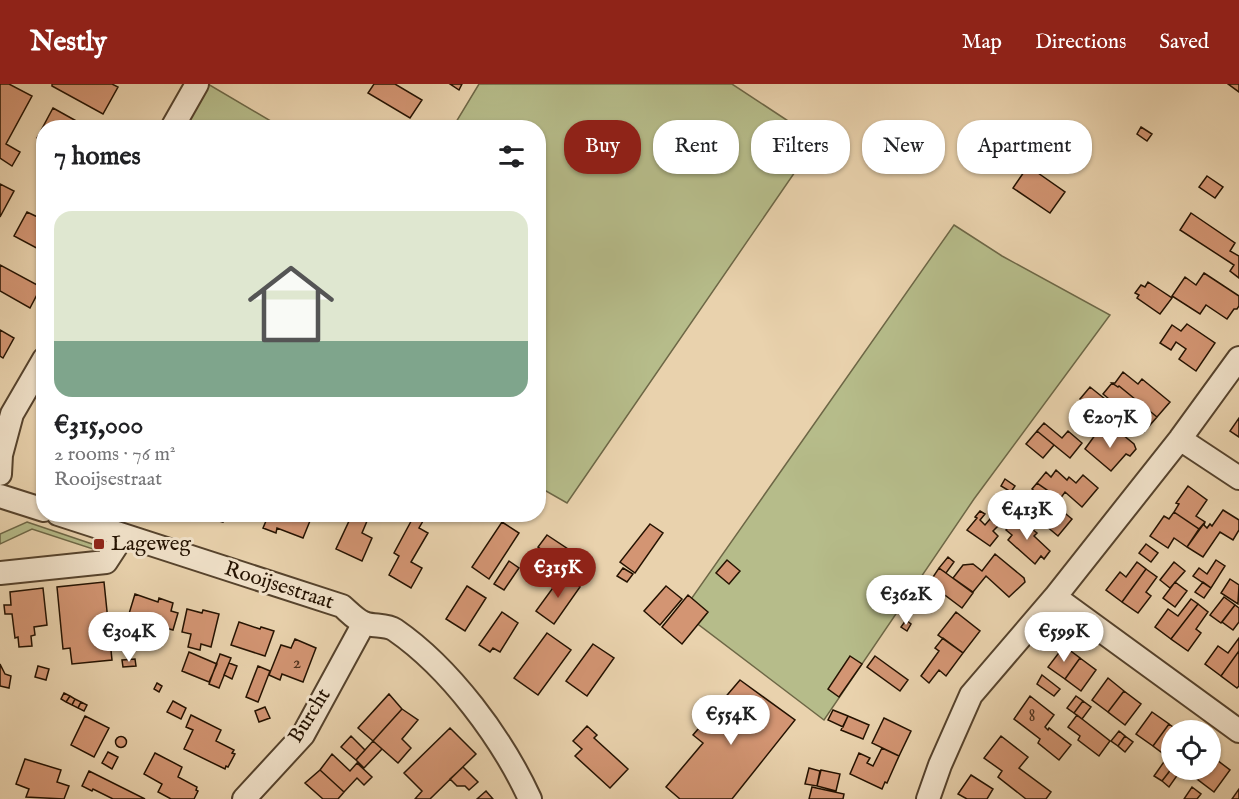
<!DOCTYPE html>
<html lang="en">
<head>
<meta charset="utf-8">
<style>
	:root { --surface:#fff; --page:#f2f2f2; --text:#202124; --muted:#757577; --accent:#8f2418 }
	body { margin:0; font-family:"IM FELL English",serif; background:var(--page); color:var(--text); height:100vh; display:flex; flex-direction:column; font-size:22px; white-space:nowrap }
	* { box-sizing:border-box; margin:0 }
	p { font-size:20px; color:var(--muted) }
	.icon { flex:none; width:33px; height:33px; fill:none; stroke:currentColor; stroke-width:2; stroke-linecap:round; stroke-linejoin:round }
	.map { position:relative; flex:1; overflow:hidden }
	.panel { position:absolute; left:36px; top:36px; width:510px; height:402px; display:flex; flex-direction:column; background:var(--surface); border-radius:24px; box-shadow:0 2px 4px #0004 }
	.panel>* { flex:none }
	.guide { position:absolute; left:564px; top:36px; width:570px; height:54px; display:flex; gap:12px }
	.controls { position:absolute; left:1161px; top:636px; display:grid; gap:12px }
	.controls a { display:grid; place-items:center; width:60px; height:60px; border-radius:50%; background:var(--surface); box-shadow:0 2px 4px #0004; font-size:30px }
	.price { position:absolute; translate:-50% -51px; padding:0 14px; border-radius:21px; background:#fff; color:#222; font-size:20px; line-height:39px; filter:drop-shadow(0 2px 3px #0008) }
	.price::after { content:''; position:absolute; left:50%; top:36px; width:18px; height:14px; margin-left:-9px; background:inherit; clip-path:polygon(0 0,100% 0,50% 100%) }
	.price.active { background:var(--accent); color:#fff }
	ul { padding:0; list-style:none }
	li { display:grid; align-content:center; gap:12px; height:318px; padding:0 18px }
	li span { display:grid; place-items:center; height:186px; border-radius:18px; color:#555 }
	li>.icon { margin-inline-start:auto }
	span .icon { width:108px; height:108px; fill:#fffc; stroke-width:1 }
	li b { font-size:26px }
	h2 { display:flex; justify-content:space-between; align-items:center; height:72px; padding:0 18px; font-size:26px }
	.pill { padding:0 21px; border-radius:24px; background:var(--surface); box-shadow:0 2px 4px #0004; font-size:21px; line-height:54px }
	.pill.active { background:var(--accent); color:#fff }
	header { display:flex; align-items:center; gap:36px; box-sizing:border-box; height:84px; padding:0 30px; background:var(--accent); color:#fff }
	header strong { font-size:28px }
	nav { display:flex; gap:33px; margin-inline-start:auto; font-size:21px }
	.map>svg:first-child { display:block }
</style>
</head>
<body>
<header>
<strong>Nestly</strong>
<nav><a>Map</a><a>Directions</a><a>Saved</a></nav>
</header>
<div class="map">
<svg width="1239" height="715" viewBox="0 0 1239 715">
	<rect width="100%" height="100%" fill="#e9d2ad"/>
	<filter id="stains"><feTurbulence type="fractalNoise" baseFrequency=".00333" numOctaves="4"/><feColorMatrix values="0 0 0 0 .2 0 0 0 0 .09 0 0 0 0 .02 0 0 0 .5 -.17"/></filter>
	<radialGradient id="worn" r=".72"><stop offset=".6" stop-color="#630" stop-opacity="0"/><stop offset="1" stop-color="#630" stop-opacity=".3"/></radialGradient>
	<path fill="#b6bc8a" stroke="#6d6746" stroke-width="1.5" d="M208 0 281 43 180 44Z
		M479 0H732L817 56 567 419 539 403 538 44 453 43Z
		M954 141 1002 172 1110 231 974 415 824 636 682 528Z
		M27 438 104 464 99 467 32 445 0 460V450Z"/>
	<path fill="#d39573" stroke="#241201" stroke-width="1.5" d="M0 0H9L32 12 6 60 20 68 12 82 0 74Z
		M52 0H112L118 3 103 30 52 2Z
		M374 0H395L422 16 410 34 368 9Z
		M450 0H462L459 6Z
		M1228 0H1239V8Z
		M53 24 89 44H44V58L37 54Z
		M1141 43 1152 50 1147 57 1137 50Z
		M1050 55 1061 63 1056 69 1045 61Z
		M1052 75 1058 79 1053 86 1048 82Z
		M1028 82 1065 108 1050 129 1013 104Z
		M1207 92 1223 103 1215 114 1199 103Z
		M0 100 14 107 0 133Z
		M27 128 44 136V168L14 152Z
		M1191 129 1235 159 1230 167 1239 172V194L1230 187 1234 181 1180 146Z
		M0 181 41 203 30 224 0 207Z
		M1204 189 1239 212V222L1237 225H1234L1227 235 1206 221 1200 230 1172 212 1185 193 1196 201Z
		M1148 198 1172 214 1160 230 1137 214 1139 211 1135 209 1141 201 1145 203Z
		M1187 240 1215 259 1196 287 1179 275 1186 265 1176 258 1171 266 1160 259 1172 241 1181 247Z
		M0 246 14 254 3 274 0 272Z
		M1123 288 1138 300 1142 295 1170 318 1157 333 1119 302 1118 303 1112 299H1115Z
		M1112 299 1118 303 1119 302 1157 333 1144 348 1125 332 1131 326 1124 320 1120 324 1103 310Z
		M1090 303 1110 319 1100 331 1080 315Z
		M1239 334V353L1230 347Z
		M1044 339 1062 354 1068 347 1082 359 1070 374 1037 347Z
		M1117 346 1134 360 1136 365 1130 372 1126 370 1111 387 1085 365 1098 347 1109 355Z
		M1037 347 1054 361 1043 374 1026 360Z
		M1056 386 1067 396 1069 393 1076 399 1083 391 1098 404 1082 423 1065 408 1060 415 1037 399 1046 388 1051 393Z
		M1005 395 1015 402 1011 408 1001 402Z
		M1037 399 1060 415 1055 421 1072 435 1058 452 1027 426 1039 411 1032 405Z
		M1188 402 1207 416 1196 432 1205 438 1199 445 1174 428 1179 420 1176 419Z
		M1223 426 1239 436V446L1233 456 1220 448 1203 473 1187 463 1205 438 1204 441 1207 444 1210 440 1212 442Z
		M980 427 985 430 980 436 985 441 990 435 998 442 993 447 998 452 990 462 967 446 977 434 975 433Z
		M1174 428 1199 445 1187 463 1174 454 1168 464 1150 452 1164 432 1169 435Z
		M204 430H225L223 438 211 435V432Z
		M269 430H307L312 432 303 454 277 444 276 449 263 444Z
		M338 430H370L362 449 372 454 362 477 336 465 349 437 338 432Z
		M415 430H427L419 444 428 449 411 478 422 484 411 504 389 491 399 472 394 469Z
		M1017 433 1037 449 1034 452 1050 467 1044 475 1041 472 1035 480 1008 456 1012 451 1006 446Z
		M502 438 519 449 489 495 472 483Z
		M650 440 663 449 635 489 620 478Z
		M547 451 568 465 559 478 538 463Z
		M1146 460 1158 469 1151 478 1139 469Z
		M995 470 1024 494 1025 498 1009 513 986 492 973 508 953 494 963 481 973 480 982 487Z
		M948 473 954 478 946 489 939 484Z
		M727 476 740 487 729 500 716 489Z
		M1216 476 1225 482 1211 504 1193 492 1199 484 1207 490Z
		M509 477 519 484 504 506 494 500Z
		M1137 478 1146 485 1122 518 1106 506 1120 488 1126 493Z
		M1174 478 1185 487 1170 504 1160 496Z
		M623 484 633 490 627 498 617 492Z
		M939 484 973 509 962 524 929 499Z
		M1146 485 1157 493 1146 508 1151 512 1138 529 1122 518Z
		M563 490 580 503 554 540 536 527Z
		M1230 495 1239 501 1238 520 1221 509Z
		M104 498 112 576 72 580 70 564 63 565 57 503Z
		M1175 498 1187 507 1175 523 1163 514Z
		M1203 498 1211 504 1204 514 1195 508Z
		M467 502 486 514 465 547 446 535Z
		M666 502 682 515 660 541 644 527Z
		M43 504 47 541 34 543 35 551 31 552 32 562 19 563 18 553 15 554 12 530H5L4 521H11L10 508Z
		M135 510 158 518 159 514 173 519 171 527 178 529 173 546 166 544 162 559 144 554 148 540 128 533Z
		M688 511 708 528 682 560 662 543Z
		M1224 513 1235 521 1221 539 1210 531Z
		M1191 515 1198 520 1171 555 1155 543 1168 525 1178 532Z
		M1198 520 1208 528 1196 545 1201 549 1188 567 1171 555Z
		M1235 521 1239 524V538L1233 546 1222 538Z
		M187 525 202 529 203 526 219 530 211 563 201 560 200 566 188 563 191 550 182 548Z
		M502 528 518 539 500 568 493 564 490 568 479 561Z
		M956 528 980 547 963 569 938 551Z
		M116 534 143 541 138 559 136 558 133 563 115 552Z
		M906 536 911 540 907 547 901 543Z
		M239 538 260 545 261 543 274 547 265 572 231 561Z
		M547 549 571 566 538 611 514 594Z
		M1045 552 1049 556 1041 566 1037 563Z
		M943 554 963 569 946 592 939 586 929 599 921 592 939 567 935 564Z
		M1239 554V567L1221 592 1205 580 1218 562 1228 569Z
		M295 555 316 564 303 598 282 590 280 596 269 591 281 561 291 564Z
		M593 560 614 574 587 612 566 597Z
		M1064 562 1080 574 1065 595 1048 583Z
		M1239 567V602L1237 604 1221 592Z
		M189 568 217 580 209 598 182 587Z
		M220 570 231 574 219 604 209 600Z
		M850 572 862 580 839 613 828 605Z
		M875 572 908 596 900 607 867 583Z
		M1080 574 1096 586 1081 607 1065 595Z
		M135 575 136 582 123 583 122 576Z
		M229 579 237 582 232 595 224 591Z
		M0 580 5 590 11 592 9 604 0 602Z
		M38 582 49 585 46 596 35 593Z
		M258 582 270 587 258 618 246 613Z
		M1042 591 1060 605 1054 612 1037 600Z
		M1108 594 1124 607 1108 628 1092 616Z
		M740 596 795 636 732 715H680L666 703 703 659 693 651Z
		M157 599 162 602 159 608 154 605Z
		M1124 607 1141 620 1125 641 1108 628Z
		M64 609 70 612 66 618 61 615Z
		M389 610 402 625 373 657 358 644Z
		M70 612 75 615 72 621 66 618Z
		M1030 612 1054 631 1045 643 1048 646 1049 644 1071 661 1059 676 1038 659 1040 655 1014 635Z
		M1076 612 1083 617 1074 629 1067 624Z
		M75 615 81 618 78 624 72 621Z
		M173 617 186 624 181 635 167 628Z
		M1083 617 1091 623 1082 635 1074 629Z
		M81 618 87 621 84 627 78 624Z
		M265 623 270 634 259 638 255 627Z
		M402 625 418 636 402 655 411 664 398 679 373 657Z
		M833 626 848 632 843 643 828 636Z
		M1152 628 1169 640 1153 662 1136 650Z
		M191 631 221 646 216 657 234 666 232 669 235 670 228 683 226 682 225 685 184 665 193 646 186 643Z
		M1077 631 1110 657 1099 672 1078 656 1080 652 1068 643Z
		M85 632 109 644 94 673 71 661Z
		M848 632 869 641 863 655 841 646Z
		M884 634 911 647 899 672 872 659Z
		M1169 640 1177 646H1172V671L1169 674 1153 662Z
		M587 642 597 651 594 654 628 685 610 704 575 672 582 665 573 657Z
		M450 644 476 670 430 715H415L422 707 404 689Z
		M1119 647 1125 652 1118 662 1111 657Z
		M351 652 365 666 356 676 341 663Z
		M1001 652 1028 673 1019 684 1051 708 1046 715H1026L998 693 1002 687 984 674Z
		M1125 652 1133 658 1125 668 1118 662Z
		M115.5 658a5.5 5.5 0 1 1 11 0a5.5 5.5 0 1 1-11 0Z
		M373 657 382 665 364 684 356 676Z
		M882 664 899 672 887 699 885 698 882 705 850 690 859 669 870 674 867 679 873 682Z
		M108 668 118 673 112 685 102 679Z
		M155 669 182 683 178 693 197 703 196 706 198 707 194 715H171L158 708 162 700 144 690Z
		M332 670 350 687 357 679 372 693 364 701 357 694 344 708 320 686Z
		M1213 673 1230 686 1214 708 1197 695 1204 686H1210V676Z
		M25 675 61 686 57 698 69 702 64 715 26 713 29 705 16 700Z
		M1166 675 1172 679V684L1162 697 1154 692Z
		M463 683 478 698 469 706 465 702H457L450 695Z
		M809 684 820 687 817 702 805 700Z
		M1172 684V686H1181L1169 703 1162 697Z
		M320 686 344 708 338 715H323L305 699Z
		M821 686 840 690 836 707 817 702Z
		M1184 686H1204L1197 695Z
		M89 687 145 715H113L93 705 92 707 82 702Z
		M971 691 993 705 987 715H967L958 710Z
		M812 703 844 710 843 715H809Z
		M1192 703 1201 710 1197 715H1184Z
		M1239 705V715H1232Z
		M486 707 493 715H477Z"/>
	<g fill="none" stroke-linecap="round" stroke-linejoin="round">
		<defs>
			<path id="minor" d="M172 44 197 0
				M1180 355 1239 394
				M0 390 1 371 12 330 44 275
				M0 412 44 426
				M58 430 342 522C348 527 356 536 364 539 373 543 386 540 395 546 450 584 502 654 530 715
				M0 489 106 478 123 452
				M1055 513 1239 647
				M244 715 303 651 364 539
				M928 715 940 681 971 611 1055 513 1180 355 1239 274"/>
		</defs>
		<use href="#minor" stroke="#55422c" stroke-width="26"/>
		<use href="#minor" stroke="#f1e2ca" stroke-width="22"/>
	</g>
	<rect fill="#8f2418" stroke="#f1e2ca" stroke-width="2" x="93" y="454" width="12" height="12" rx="3"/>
	<g text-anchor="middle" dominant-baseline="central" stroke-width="6" stroke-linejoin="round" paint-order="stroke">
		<g font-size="18" fill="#50331e">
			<text x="297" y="579">2</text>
			<text x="1032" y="632">8</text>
		</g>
		<g font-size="21" fill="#241201" stroke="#f1e2ca" text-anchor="start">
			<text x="111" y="460">Lageweg</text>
		</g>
		<g font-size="21" fill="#241201" stroke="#f1e2ca">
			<text transform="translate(279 502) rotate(18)">Rooijsestraat</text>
			<text transform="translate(310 632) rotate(-58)">Burcht</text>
		</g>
	</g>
	<rect width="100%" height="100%" filter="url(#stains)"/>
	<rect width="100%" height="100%" fill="url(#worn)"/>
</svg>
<div class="controls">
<a><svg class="icon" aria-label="locate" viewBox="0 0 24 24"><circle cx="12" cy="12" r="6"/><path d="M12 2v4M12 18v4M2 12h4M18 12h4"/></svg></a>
</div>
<b class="price" style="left:1110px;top:365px">€207K</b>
<b class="price" style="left:1027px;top:457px">€413K</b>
<b class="price active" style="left:558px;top:515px">€315K</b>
<b class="price" style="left:906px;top:542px">€362K</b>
<b class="price" style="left:129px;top:579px">€304K</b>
<b class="price" style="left:1064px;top:579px">€599K</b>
<b class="price" style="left:731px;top:662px">€554K</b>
<div class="guide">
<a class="pill active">Buy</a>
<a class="pill">Rent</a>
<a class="pill">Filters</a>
<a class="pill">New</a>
<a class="pill">Apartment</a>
</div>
<section class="panel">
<h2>7 homes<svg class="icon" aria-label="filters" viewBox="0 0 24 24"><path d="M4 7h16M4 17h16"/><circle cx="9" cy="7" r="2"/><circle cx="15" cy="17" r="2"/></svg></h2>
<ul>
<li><span style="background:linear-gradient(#dfe7d0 70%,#7fa58c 0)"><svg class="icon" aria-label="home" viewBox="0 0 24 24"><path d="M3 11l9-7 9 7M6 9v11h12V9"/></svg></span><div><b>€315,000</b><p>2 rooms · 76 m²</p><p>Rooijsestraat</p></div></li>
</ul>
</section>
</div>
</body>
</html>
